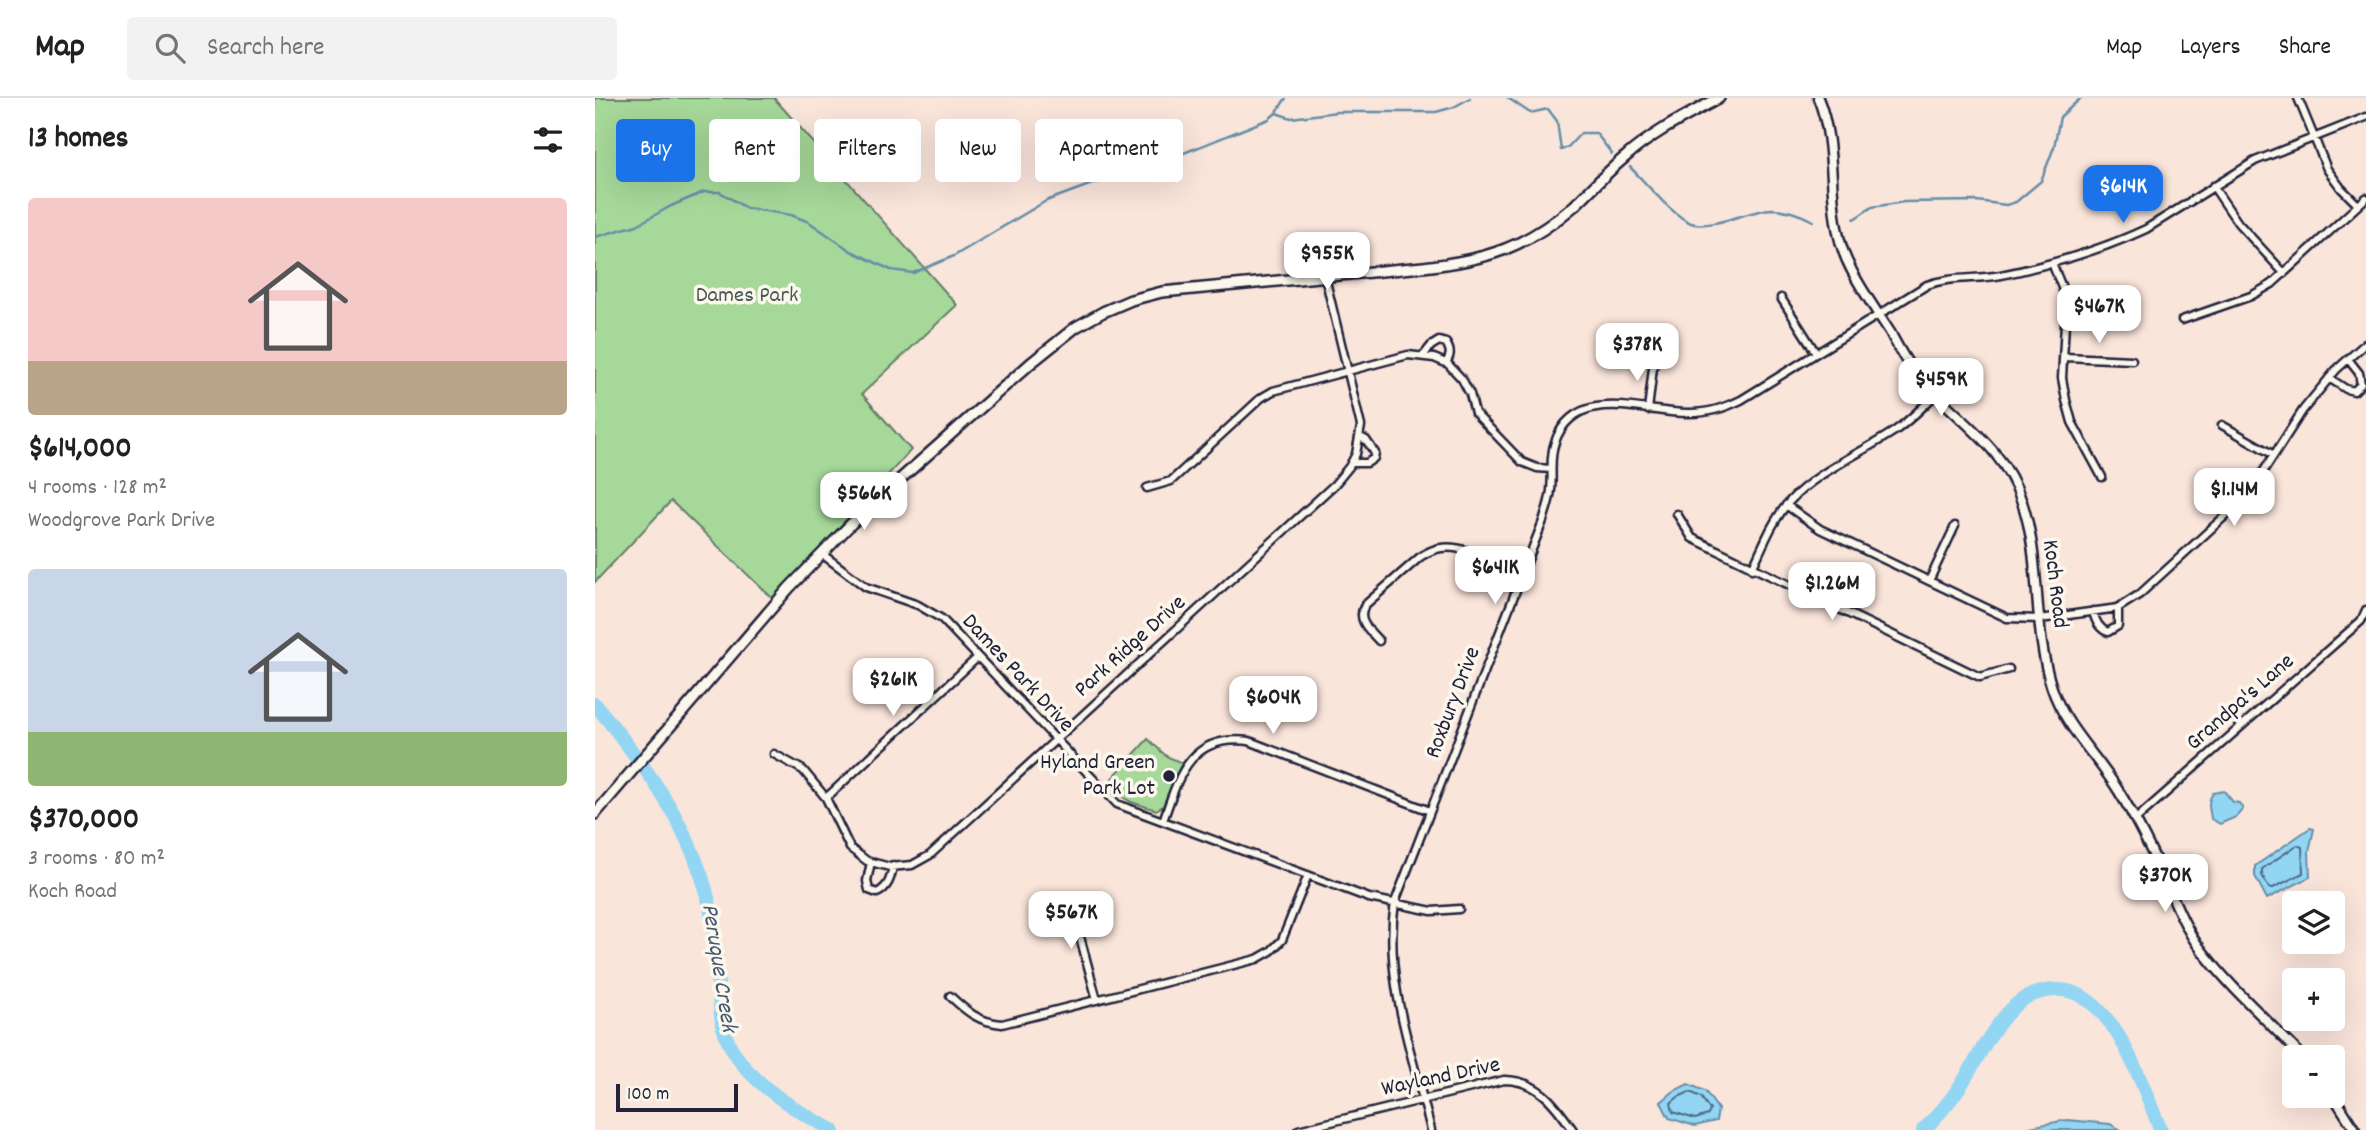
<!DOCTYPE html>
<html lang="en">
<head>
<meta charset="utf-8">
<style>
	:root { --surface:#fff; --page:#f2f2f2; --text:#202124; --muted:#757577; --line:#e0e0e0; --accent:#1a73e8 }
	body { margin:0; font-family:Dekko,sans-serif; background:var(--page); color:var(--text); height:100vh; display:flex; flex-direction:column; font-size:26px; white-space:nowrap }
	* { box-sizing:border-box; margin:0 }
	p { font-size:23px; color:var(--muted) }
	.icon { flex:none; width:38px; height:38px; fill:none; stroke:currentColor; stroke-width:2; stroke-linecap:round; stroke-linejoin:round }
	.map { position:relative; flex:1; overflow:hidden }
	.side { display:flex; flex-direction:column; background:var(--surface); width:595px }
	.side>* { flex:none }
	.banner { position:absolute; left:21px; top:21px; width:665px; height:63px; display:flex; gap:14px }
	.tools { position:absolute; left:1687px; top:793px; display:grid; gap:14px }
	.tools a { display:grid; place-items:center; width:63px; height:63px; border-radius:7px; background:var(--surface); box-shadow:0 7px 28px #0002; font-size:35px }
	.scale { position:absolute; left:21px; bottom:18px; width:122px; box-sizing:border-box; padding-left:7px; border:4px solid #22223b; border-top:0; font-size:19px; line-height:24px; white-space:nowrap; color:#22223b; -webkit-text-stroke:5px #fbf7ec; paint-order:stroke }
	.price { position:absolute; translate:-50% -60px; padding:0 16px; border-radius:14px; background:#fff; color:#222; font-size:23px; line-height:46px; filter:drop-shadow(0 2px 4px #0008) }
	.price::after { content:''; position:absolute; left:50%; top:42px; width:21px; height:16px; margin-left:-10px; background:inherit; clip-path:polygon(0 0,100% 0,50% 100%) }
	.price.current { background:var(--accent); color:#fff }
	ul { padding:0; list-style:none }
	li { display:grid; align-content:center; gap:14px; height:371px; padding:0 28px }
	li span { display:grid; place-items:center; height:217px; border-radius:7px; color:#555 }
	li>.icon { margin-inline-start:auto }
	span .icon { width:126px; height:126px; fill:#fffc; stroke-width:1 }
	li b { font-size:30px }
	h2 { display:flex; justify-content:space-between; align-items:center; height:84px; padding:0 28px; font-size:30px }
	.tag { padding:0 24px; border-radius:7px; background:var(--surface); box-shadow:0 7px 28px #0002; font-size:24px; line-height:63px }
	.tag.current { background:var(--accent); color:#fff }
	header { display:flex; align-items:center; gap:42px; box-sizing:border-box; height:98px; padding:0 35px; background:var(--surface); border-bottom:2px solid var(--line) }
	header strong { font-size:33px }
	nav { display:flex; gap:38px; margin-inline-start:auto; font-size:24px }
	.search { width:490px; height:63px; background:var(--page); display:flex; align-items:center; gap:18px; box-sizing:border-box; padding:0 24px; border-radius:7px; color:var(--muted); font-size:26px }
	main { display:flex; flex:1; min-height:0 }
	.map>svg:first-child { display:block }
</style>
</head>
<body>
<header>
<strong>Map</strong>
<div class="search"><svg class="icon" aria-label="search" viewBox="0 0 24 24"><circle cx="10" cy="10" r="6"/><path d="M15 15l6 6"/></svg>Search here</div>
<nav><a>Map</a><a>Layers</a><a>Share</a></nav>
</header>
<main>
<section class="side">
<h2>13 homes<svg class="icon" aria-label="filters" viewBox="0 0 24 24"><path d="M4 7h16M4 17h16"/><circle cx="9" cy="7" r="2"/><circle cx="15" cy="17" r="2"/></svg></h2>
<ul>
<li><span style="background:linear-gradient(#f6c9c9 75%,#b9a48a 0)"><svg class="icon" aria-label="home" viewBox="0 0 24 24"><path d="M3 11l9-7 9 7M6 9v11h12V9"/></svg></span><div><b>$614,000</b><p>4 rooms · 128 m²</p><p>Woodgrove Park Drive</p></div></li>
<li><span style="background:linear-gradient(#c9d6e8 75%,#8fb573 0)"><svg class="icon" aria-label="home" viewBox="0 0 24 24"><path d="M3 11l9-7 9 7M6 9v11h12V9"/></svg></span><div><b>$370,000</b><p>3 rooms · 80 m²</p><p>Koch Road</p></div></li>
</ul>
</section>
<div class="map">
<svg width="1771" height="1032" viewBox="0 0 1771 1032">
	<rect width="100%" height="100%" fill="#fae5db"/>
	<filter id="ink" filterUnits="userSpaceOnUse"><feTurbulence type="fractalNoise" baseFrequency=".0143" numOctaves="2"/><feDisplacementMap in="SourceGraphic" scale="14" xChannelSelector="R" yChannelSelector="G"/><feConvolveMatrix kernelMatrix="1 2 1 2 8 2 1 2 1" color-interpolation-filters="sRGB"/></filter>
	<g filter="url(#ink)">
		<path fill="#a6d899" stroke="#647d6a" stroke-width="2" d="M0 0H179L362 207 267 296 316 352 178 501 76 403 0 484Z
			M553 641 571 658 587 665 568 708 561 712 536 704 510 688Z"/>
		<path fill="#92d6f3" stroke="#658ea9" stroke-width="2" d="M1629 693 1638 704 1644 705 1648 711 1641 719 1625 726 1616 721C1615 710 1611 706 1618 695Z
			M1715 730 1719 731 1714 753 1715 779 1672 801 1660 778V768Z
			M1093 986 1110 993 1123 1011 1121 1023 1100 1028 1074 1020 1066 1004 1079 993Z
			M1472 1022 1515 1026 1526 1032H1428L1435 1029Z"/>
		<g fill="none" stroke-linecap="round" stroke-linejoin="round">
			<path stroke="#4f6a85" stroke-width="2" d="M1702 747 1707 749 1708 775 1678 790H1674L1667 777V771Z
				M1095 994 1106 999 1115 1012 1113 1017 1100 1021 1078 1014 1076 1005 1083 999Z"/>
			<path stroke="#658ea9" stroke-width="2.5" d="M913 0 935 15 953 11 962 23 966 52 973 49 986 35H1001L1017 56
				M681 15 696 20 742 14H841L859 9 875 0
				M1035 69C1049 83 1079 119 1096 125 1115 132 1156 112 1176 111 1191 111 1205 116 1218 123
				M1259 121 1277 109 1309 104 1382 103 1411 107 1421 104 1446 83 1459 49 1465 19 1486 0
				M0 139 42 127 76 108 109 94H125L151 110 196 117 214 124 256 153 296 172 318 175 359 158 451 103 497 86 546 72 674 21 681 15 691 0"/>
			<path stroke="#92d6f3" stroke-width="14" d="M0 606C47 664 90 719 111 792 123 835 120 880 127 924 136 975 197 1011 238 1032
				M1328 1032C1342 1019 1356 1002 1366 987 1378 969 1387 949 1399 932 1417 908 1428 895 1458 892 1518 887 1547 990 1566 1032"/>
			<defs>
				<path id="minor" d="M1703 0 1732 71 1746 90 1763 107
					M1618 88 1643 125 1689 175
					M1457 165 1468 192 1471 207 1467 280 1471 302 1477 324 1507 379
					M1186 200 1221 255
					M1587 222 1656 198 1677 186 1771 100
					M828 258 836 248 844 243 851 245C856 253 856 257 851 265
					M1470 259 1537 262
					M1734 280 1751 291 1759 293 1766 286 1764 275 1753 261
					M1053 312 1059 261
					M1627 327 1679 357
					M756 365H772L779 360 780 355 771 342 765 339
					M552 390 576 383 666 300 678 293 813 257 839 260 853 266 867 281 875 296 880 315 927 364 942 370 956 371
					M1191 407 1225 431 1412 520 1445 521 1523 510 1545 496 1654 396 1708 312 1741 272 1771 245
					M1082 416 1097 440 1385 579 1414 571
					M227 456 271 489 323 507 347 521 522 706 774 800 837 813 864 811
					M1157 471C1168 448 1177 423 1194 404 1221 374 1267 355 1301 332 1316 321 1328 309 1341 296
					M1334 483 1360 428
					M1498 513C1500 523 1504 531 1513 534L1523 528V510
					M784 543C774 532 761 522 770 507L825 459C831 455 838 451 846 450 869 446 906 466 928 475
					M179 656 208 672 231 700 255 750 272 763 295 769 317 767 335 757 740 386 754 369 761 356 766 328 730 179
					M231 700 383 559
					M1541 721 1742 544 1766 523 1771 512
					M568 723C584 677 595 636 654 643L835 713
					M276 764 272 783 274 792 282 795C293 790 296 780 298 768
					M458 800 481 824 502 902
					M355 898C372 914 384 924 407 926L662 861 676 853 687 842 713 777
					M703 1032 909 982C943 982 960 1006 978 1032
					M836 1032C818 958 788 881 800 804L948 423C951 413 955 403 956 392 958 376 954 360 960 344 981 285 1050 316 1094 315 1114 315 1129 310 1146 302L1332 187C1356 178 1381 182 1406 177 1455 167 1506 152 1551 131L1660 63 1771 19"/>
				<path id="tertiary" d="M1223 0C1246 56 1227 119 1257 173 1268 194 1282 214 1295 234 1302 247 1309 261 1318 272 1355 318 1407 343 1427 404 1447 463 1437 530 1457 590 1470 629 1502 658 1523 692 1542 722 1557 754 1572 786 1581 806 1589 828 1602 846 1632 887 1672 922 1708 959
					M1738 997 1760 1032"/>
				<path id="secondary" d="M0 716 194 490 257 425 293 392 436 265 481 229 508 214 536 202 567 194 828 169C891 162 930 150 979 108 996 92 1011 75 1029 60 1057 35 1091 18 1124 0"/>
			</defs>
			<use href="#minor" stroke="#22223b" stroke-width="11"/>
			<use href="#tertiary" stroke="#22223b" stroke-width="13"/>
			<use href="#secondary" stroke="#22223b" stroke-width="14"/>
			<use href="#minor" stroke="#fbf7ec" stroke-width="6"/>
			<use href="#tertiary" stroke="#fbf7ec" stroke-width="8"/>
			<use href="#secondary" stroke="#fbf7ec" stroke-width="9"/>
		</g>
	</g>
	<circle fill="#22223b" stroke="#fbf7ec" stroke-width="2.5" cx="574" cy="678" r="7"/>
	<g text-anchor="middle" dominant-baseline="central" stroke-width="7" stroke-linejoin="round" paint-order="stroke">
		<g font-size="23" fill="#4a5957" stroke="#fbf7ec">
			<text x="152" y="198">Dames Park</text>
		</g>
		<g font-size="23" fill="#22223b" stroke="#fbf7ec">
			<text transform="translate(1459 486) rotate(83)">Koch Road</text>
			<text transform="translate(536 549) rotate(-42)">Park Ridge Drive</text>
			<text transform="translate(422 576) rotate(47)">Dames Park Drive</text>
			<text transform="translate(859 605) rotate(-69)">Roxbury Drive</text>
			<text transform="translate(1646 605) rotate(-41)">Grandpa's Lane</text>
			<text transform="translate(846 980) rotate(-12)">Wayland Drive</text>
		</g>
		<g font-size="23" fill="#22223b" stroke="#fbf7ec" text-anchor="end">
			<text x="560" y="665">Hyland Green<tspan x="560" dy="26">Park Lot</tspan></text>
		</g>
		<g font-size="24" font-style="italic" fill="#445872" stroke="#fbf7ec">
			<text transform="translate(123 870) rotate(81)">Peruque Creek</text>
		</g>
	</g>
</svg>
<div class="tools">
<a><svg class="icon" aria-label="layers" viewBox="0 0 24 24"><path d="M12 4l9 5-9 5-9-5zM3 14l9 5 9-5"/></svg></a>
<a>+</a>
<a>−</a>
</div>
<div class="scale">100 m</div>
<b class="price current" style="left:1528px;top:127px">$614K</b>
<b class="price" style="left:732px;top:194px">$955K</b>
<b class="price" style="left:1504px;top:247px">$467K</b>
<b class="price" style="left:1042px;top:285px">$378K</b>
<b class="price" style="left:1346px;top:320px">$459K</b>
<b class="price" style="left:1639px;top:430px">$1.14M</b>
<b class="price" style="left:269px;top:434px">$566K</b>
<b class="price" style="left:900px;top:508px">$641K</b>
<b class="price" style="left:1237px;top:524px">$1.26M</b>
<b class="price" style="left:298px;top:620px">$261K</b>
<b class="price" style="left:678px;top:638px">$604K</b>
<b class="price" style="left:1570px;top:816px">$370K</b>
<b class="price" style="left:476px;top:853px">$567K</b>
<div class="banner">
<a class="tag current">Buy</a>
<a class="tag">Rent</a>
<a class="tag">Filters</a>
<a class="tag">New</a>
<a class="tag">Apartment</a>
</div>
</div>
</main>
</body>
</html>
